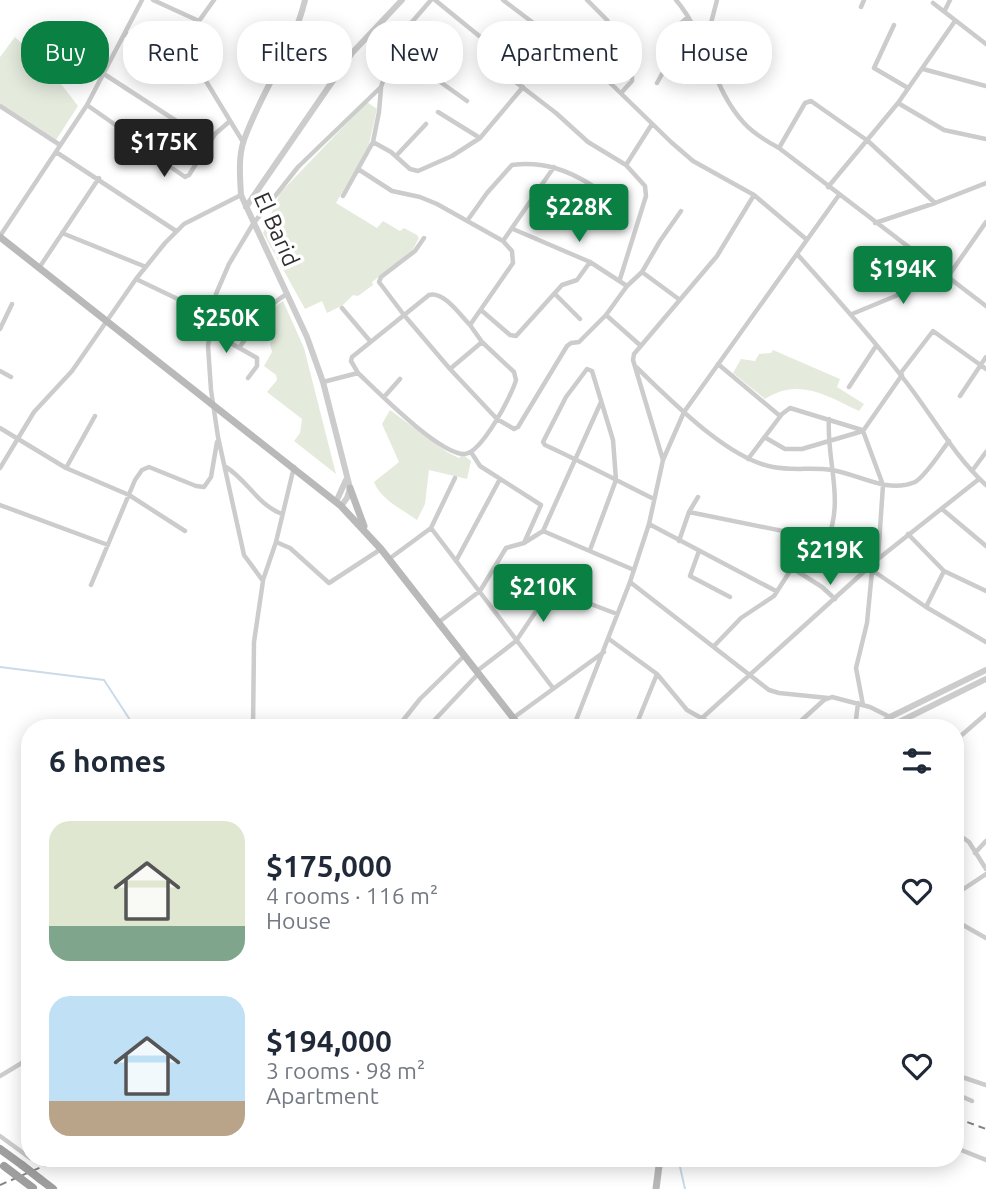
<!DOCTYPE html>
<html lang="en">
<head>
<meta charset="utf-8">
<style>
	:root { --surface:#fff; --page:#f2f2f3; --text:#1f2937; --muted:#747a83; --accent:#0b8043 }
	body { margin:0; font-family:Ubuntu,sans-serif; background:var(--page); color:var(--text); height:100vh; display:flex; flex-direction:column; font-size:26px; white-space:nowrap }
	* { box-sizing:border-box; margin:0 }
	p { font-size:23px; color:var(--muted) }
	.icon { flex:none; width:38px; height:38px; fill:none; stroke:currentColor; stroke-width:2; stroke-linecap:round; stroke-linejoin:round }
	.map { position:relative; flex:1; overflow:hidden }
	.side { position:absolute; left:21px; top:719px; width:943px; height:448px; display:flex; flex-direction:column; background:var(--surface); border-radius:28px; box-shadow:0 4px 18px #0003 }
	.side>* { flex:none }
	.top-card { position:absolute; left:21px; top:21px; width:945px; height:63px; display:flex; gap:14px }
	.price { position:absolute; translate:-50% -60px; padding:0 16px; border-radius:7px; background:var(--accent); color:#fff; font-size:23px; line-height:46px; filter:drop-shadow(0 2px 4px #0008) }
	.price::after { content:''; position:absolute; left:50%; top:42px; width:21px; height:16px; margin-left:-10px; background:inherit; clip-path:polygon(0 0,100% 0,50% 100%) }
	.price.current { background:#222; color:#fff }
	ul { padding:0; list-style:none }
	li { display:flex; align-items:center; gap:21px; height:175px; padding:0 28px }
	li span { display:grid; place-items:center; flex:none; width:196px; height:140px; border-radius:21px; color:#555 }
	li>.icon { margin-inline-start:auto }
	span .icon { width:84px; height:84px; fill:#fffc; stroke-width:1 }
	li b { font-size:30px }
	h2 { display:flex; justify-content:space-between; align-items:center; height:84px; padding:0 28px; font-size:30px }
	.tag { padding:0 24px; border-radius:28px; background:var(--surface); box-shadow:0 4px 18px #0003; font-size:24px; line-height:63px }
	.tag.current { background:var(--accent); color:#fff }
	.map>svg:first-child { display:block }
</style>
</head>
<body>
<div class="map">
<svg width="986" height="1189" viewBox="0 0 986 1189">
	<rect width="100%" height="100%" fill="#fff"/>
	<path fill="#e4ebdd" d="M15 37 51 71 78 106 56 140 0 104V57Z
		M367 102 377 109 368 149 336 203 377 228 383 221 400 231 404 228 417 235 419 238 411 253 372 282 373 285 358 296 353 295 343 305 327 313 322 301 305 309 263 233 280 193Z
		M283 301 304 348 336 474 294 441 300 433 302 419 267 392 277 380 276 375 264 366 272 352 270 344 274 336 269 330 272 320 266 313Z
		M773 350 840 379 837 387 864 404 859 411C827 396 799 377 765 399L733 373 741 359 755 361 759 354 771 353Z
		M390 410 447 452 459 458 462 454 471 461 467 479 429 470 425 504 417 520C402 509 381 500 374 482L399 462 382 424Z"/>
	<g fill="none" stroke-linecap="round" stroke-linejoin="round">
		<path stroke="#cbdbe9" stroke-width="2" d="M0 667 104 680 134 726 138 728
			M678 1158 685 1189"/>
		<path stroke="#ccc" stroke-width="4.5" d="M153 0 199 21
			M214 0 199 21 198 68 243 142
			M435 0 510 61 512 66 509 77 556 113 588 142 626 165 645 186 646 196 620 279
			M503 0 602 75 671 142 693 161 754 195 806 239
			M587 0 607 20 613 31 622 37 613 51 632 77V81L621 93
			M676 0C707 36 712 89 744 123 754 134 766 141 779 148L986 306
			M933 3 986 44
			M861 7 864 0
			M945 10 950 0
			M894 25 874 68 908 88
			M125 33 157 53
			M702 41 711 23 717 0
			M394 49 467 101
			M923 69 986 86
			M104 74 181 124
			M681 76 690 80 711 64
			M657 83 667 65C666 62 662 59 661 55 657 44 680 23 688 17
			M898 103 944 130 986 139
			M87 105 117 126 124 135 185 177 189 175 215 134 230 121
			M0 106 60 145
			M438 112 480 138
			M373 142 391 152 410 169 418 171 452 156 480 138 523 87
			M779 148 805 103 811 101 868 141 935 203
			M56 152 176 231
			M396 156 426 124
			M626 165 652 124
			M358 169 392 191 420 197 437 204 503 241 512 251 513 263 470 325 482 342 450 369 497 419 514 429 518 427 567 346 571 343 579 342 606 315 627 286 642 272 660 241 681 211
			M828 187 898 103 955 21
			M343 196 373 142 379 112 381 88
			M467 221 487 193 512 165C543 161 568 170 593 186
			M875 223 935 203 986 183
			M513 229 590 262 627 286
			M62 233 146 267
			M0 236 87 105 142 0
			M424 238 415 251 381 277 379 282 404 315 450 369
			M503 241 554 167
			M797 254C833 294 870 335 903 378 931 413 953 455 986 485
			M39 268 99 178
			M642 272 680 300
			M947 278 986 222
			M136 279 211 315
			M555 294 580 319
			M342 308 370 341
			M481 310 510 335 516 336 562 285 577 280 590 262
			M852 314 944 276
			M606 315 641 346
			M0 329 12 304
			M209 331 257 358V366L248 378
			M239 348C253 328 265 306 287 294
			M718 364 780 416
			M636 367C670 399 727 459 773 467 792 471 813 467 832 470 858 474 887 494 915 482 925 477 942 450 949 441
			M0 371 11 377
			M358 373 351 361 352 357 429 295C444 291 460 315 470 325
			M900 374 933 331 986 369
			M323 382 358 373C378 392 440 455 465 454 482 452 512 395 516 380L514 372 482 342
			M849 387 876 346
			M960 396 986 357
			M384 397 400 379
			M0 428 66 468 129 495 185 531
			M863 431 883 485 878 559
			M766 438 785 449H802L863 431 902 375
			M471 452 480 466 541 505 524 543
			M748 459 782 414 790 408 862 430
			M663 460 633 360 634 354 717 256 754 195
			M226 467C247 480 258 505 282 514
			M0 468 34 412 72 371 136 279 165 243 184 224 241 195
			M66 468 95 416
			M972 471 986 452
			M0 505 108 545
			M942 509 986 546
			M689 512 827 540C845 501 826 459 829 419
			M649 524 776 591
			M431 528 553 688
			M543 531 634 570
			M908 534 944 571 986 591
			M679 541 689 512 698 497
			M276 542 290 548 329 583 381 549
			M590 550 616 480 613 440 592 371 587 369 566 397 543 442 545 445C582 462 618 481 654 499
			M699 551 690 576 730 597
			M389 559 431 528 455 478
			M456 561 500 479
			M792 568 822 587 835 599
			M869 568 926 607 986 642
			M263 580 276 542 294 467
			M630 582 769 690 779 693 828 698
			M91 585 135 480 142 470 149 467 196 486 204 487 211 477 217 442
			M926 607 944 571
			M439 622 480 591 506 548 524 543 543 531 601 402
			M609 639 657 674 687 710 719 728
			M714 646 741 618 774 596 792 568 806 537
			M477 671 516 641 551 589 617 614
			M863 705 856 668 867 623 872 571
			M513 718 604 652
			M701 719 878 559 979 479
			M253 728 254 642 263 581 244 555 218 437 211 390 208 346 216 294 229 264 253 224 298 167 381 87 394 49 405 30 431 0
			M397 728 420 699 464 656
			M427 728 478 674
			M510 728 515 721
			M573 728 630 582 649 524 663 460 684 412 839 195
			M635 728 657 674
			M793 728 824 700 832 697 870 707 890 717
			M855 728 858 703
			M956 740 986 714
			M956 838 962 837 969 842 986 869
			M975 853 986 841
			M956 894 986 874
			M956 921 986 938
			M956 1075 986 1085
			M0 1076 30 1058
			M956 1094 972 1101
			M0 1136 30 1158
			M956 1148 986 1160"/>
		<path stroke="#ccc" stroke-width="6" d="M305 0C293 50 261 92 244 140 238 157 240 177 241 195L307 337 323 382 350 488 347 498 341 506
			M246 207 352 53 402 0
			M336 502 346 480
			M876 728 890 717 986 670
			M887 728 986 679"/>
		<path stroke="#b9b9b9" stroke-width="7" d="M0 237 341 506 381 549 521 728
			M350 488 364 526
			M656 1189 660 1158"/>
		<path stroke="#9e9e9e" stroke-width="8" d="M0 1149 22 1165
			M40 1179 53 1189"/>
		<path stroke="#848484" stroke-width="2" stroke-dasharray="7 5" stroke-linecap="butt" d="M956 1118 986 1129
			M0 1185 62 1158"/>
		<path stroke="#9e9e9e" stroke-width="8" d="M22 1165 40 1179
			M4 1166 33 1188"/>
	</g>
	<g text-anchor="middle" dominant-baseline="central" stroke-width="7" stroke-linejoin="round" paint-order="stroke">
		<g font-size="23" fill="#2f2f2f" stroke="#fff">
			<text transform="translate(277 229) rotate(66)">El Barid</text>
		</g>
	</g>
</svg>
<b class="price current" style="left:164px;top:179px">$175K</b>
<b class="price" style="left:579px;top:244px">$228K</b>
<b class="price" style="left:903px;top:306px">$194K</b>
<b class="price" style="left:226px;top:355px">$250K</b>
<b class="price" style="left:830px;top:587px">$219K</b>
<b class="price" style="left:543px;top:624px">$210K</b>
<div class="top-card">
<a class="tag current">Buy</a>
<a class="tag">Rent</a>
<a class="tag">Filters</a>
<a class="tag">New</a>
<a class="tag">Apartment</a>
<a class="tag">House</a>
</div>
<section class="side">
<h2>6 homes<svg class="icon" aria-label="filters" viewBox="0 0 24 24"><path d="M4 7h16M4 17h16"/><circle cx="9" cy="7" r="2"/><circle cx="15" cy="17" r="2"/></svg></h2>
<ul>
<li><span style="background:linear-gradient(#dfe7d0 75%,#7fa58c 0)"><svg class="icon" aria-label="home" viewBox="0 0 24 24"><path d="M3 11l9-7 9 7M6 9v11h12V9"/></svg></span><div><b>$175,000</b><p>4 rooms · 116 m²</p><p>House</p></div><svg class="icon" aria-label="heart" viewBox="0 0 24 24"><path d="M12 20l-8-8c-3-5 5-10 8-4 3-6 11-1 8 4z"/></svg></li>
<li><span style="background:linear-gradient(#bfe0f5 75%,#b9a48a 0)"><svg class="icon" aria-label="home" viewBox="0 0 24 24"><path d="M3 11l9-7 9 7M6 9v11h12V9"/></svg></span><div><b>$194,000</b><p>3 rooms · 98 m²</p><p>Apartment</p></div><svg class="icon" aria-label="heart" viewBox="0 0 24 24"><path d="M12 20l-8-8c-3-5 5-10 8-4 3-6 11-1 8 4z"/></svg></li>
</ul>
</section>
</div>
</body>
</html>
